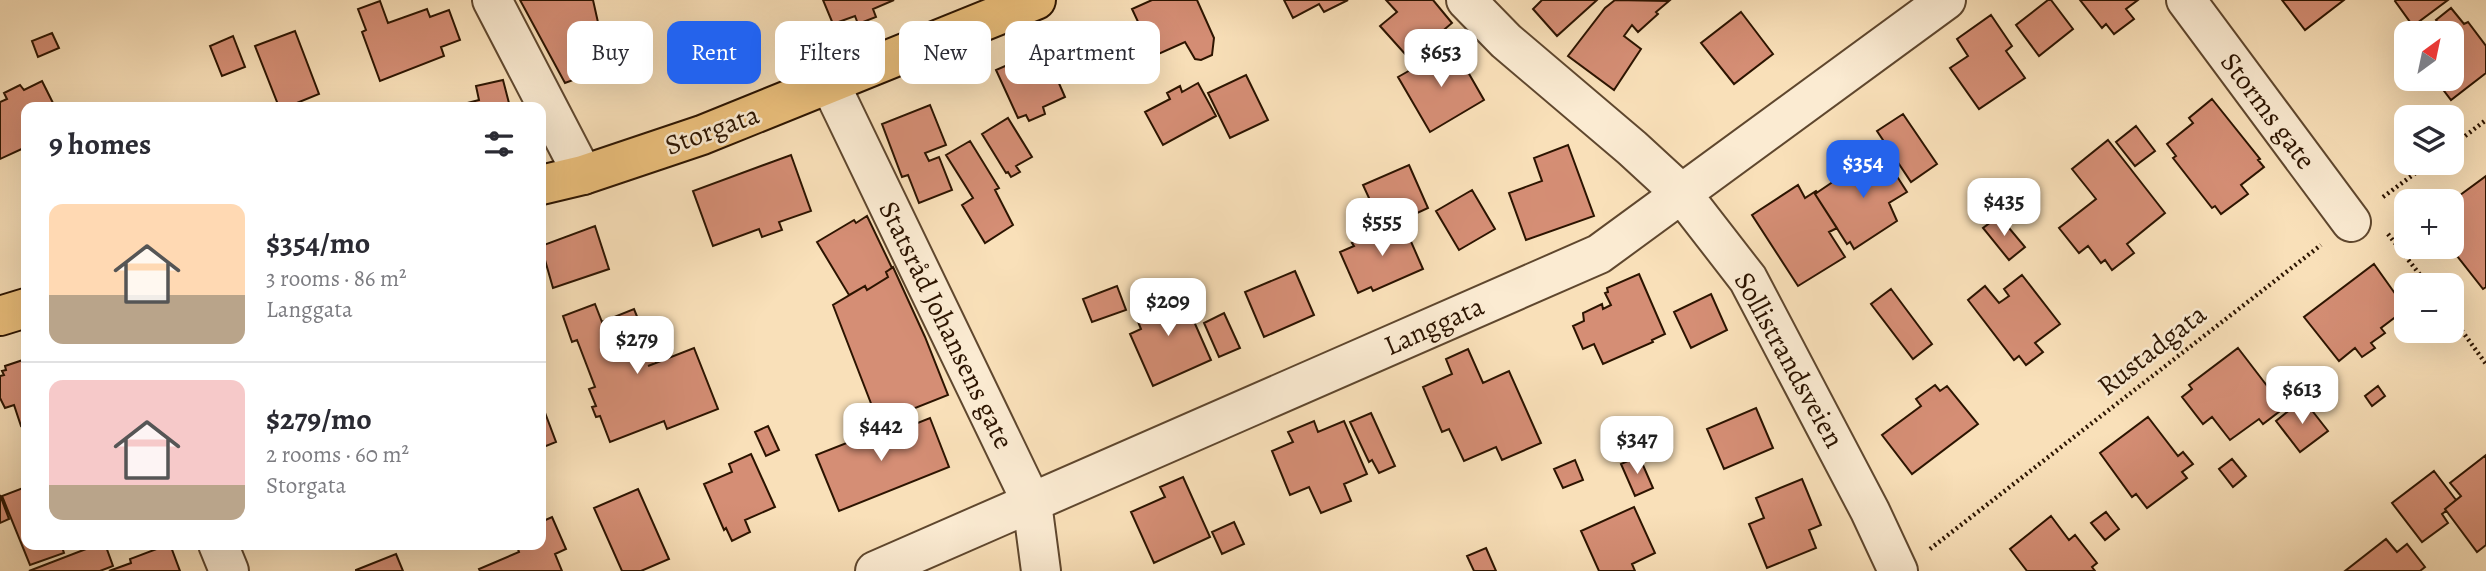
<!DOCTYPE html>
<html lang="en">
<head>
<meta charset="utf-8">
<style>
	:root { --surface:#fff; --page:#f7f7f7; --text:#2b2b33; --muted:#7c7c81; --line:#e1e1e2; --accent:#2563eb }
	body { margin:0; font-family:Alegreya,serif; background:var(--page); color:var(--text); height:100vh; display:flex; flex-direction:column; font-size:26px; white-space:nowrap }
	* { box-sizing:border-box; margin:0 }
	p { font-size:23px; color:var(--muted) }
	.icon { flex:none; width:38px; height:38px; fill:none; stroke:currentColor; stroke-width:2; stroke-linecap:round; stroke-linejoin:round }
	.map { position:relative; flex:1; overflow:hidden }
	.drawer { position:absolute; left:21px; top:102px; width:525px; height:448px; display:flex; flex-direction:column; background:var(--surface); border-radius:14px; box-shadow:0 7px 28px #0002 }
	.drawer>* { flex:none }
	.banner { position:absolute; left:567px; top:21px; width:665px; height:63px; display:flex; gap:14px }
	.needle { width:46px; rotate:33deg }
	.buttons { position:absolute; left:2394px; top:21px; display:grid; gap:14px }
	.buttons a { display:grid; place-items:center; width:70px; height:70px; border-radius:14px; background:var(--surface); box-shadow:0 7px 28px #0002; font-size:35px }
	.price { position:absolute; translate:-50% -60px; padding:0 16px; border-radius:14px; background:#fff; color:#222; font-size:23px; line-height:46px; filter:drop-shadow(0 2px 4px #0008) }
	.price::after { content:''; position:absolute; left:50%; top:42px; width:21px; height:16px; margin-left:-10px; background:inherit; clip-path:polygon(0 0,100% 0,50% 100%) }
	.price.on { background:var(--accent); color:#fff }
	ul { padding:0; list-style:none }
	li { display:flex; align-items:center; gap:21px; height:175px; padding:0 28px }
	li+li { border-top:2px solid var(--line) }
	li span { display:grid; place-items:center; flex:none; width:196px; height:140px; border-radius:14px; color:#555 }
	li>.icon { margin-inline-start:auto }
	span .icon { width:84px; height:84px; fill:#fffc; stroke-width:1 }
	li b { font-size:30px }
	h2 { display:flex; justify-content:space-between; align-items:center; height:84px; padding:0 28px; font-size:30px }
	.pill { padding:0 24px; border-radius:14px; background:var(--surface); box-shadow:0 7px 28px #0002; font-size:24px; line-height:63px }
	.pill.on { background:var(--accent); color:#fff }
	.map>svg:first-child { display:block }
</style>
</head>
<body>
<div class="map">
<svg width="2486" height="571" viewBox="0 0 2486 571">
	<rect width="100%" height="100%" fill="#f9e0b9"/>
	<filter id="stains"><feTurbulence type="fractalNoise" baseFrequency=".00286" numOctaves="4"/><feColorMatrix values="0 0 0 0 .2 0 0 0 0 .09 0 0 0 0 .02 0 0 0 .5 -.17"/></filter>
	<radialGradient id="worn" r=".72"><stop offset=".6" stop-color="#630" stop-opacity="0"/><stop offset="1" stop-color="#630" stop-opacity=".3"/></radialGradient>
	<path fill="#d58e75" stroke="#2c1400" stroke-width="2" d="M520 0H593L608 67 565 83Z
		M823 0H894L873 9 876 17 858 24 855 16 833 24Z
		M1152 0H1197L1214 38 1212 55 1201 60 1195 59 1185 42 1154 56 1132 9Z
		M1284 0H1348L1324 12 1319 4 1293 18Z
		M1386 0H1433L1452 23 1425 46 1406 55 1380 26 1397 12Z
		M1542 0H1597L1557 36 1533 9Z
		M1615 0 1669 1 1656 12 1658 14 1638 32 1632 25 1624 36 1641 49 1614 90 1568 56 1605 8Z
		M2048 0H2051L2073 29 2039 56 2016 25Z
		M2080 0H2138L2126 9 2134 19 2114 34 2106 24 2102 28Z
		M2282 0H2344L2305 30Z
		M2396 0H2448L2413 26 2395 1Z
		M380 1 388 23 427 9 430 17 449 10 460 40 441 47 444 56 380 81 362 32 366 30 358 9Z
		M2451 8 2464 24 2468 22 2486 46V73L2451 100 2435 79H2452V33H2446L2436 20Z
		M1741 12 1773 54 1734 84 1701 43Z
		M1991 15 2012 46 2006 51 2025 78 1979 109 1950 68 1968 56 1957 39Z
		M295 31 319 94 287 107H279L255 46Z
		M52 33 59 48 38 57 32 41Z
		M233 36 245 67 222 76 210 46Z
		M1453 46 1484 100 1430 132 1398 77Z
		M1044 49 1065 97 1043 107 1045 114 1029 121 1026 115 1018 118 996 70Z
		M1246 75 1268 120 1230 138 1208 93Z
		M503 80 510 107H452L479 100 476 86Z
		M42 81 55 107H26V147L0 159V102L7 99 4 93 20 85 24 90Z
		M1198 83 1216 116 1163 145 1145 112 1170 99 1167 93 1180 86 1182 92Z
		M2212 99 2260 159 2258 160 2264 167 2241 185 2248 194 2221 214 2215 206 2212 208 2173 158 2176 156 2167 144 2193 123 2189 118Z
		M930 105 946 145 925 153 929 161 939 157 952 190 919 203 908 175 902 177 882 124Z
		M1903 114 1937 164 1911 182 1877 131Z
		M1008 118 1032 157 1016 166 1020 172 1011 177 1008 172 1006 173 982 134Z
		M2136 126 2155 151 2135 166 2116 142Z
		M2108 140 2165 213 2127 244 2134 253 2112 270 2105 260 2101 263 2088 246 2079 253 2059 228 2096 199 2072 169Z
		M970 141 999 188 995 190 1013 225 985 243 962 205 973 198 946 155Z
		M1568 145 1594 216 1526 240 1509 193 1542 181 1534 158Z
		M1880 150 1907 192 1889 203 1897 221 1854 249 1850 242 1847 244 1815 194Z
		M791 155 811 211 779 222 782 230 762 237 759 229 713 246 693 191Z
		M1409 165 1428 208 1400 221 1391 201 1374 209 1363 185Z
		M2486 176V287L2483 289 2450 247H2452V201Z
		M1798 185 1805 198 1816 191 1817 192 1815 194 1837 228 1829 232 1845 257 1798 286 1752 215Z
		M1472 190 1495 229 1459 250 1436 211Z
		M867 216 892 268 886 272 888 277 867 290 865 286 849 295 817 242 854 220 856 223Z
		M1999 216 2025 247 2009 260 1983 228Z
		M1389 221 1391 226 1402 221 1423 269 1373 291 1371 287 1358 293 1340 252 1354 246 1352 243 1380 231 1378 226Z
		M595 226 609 269 553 288 541 246Z
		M2374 264 2406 309 2381 328 2385 333 2371 343 2375 348 2362 357 2355 348 2339 361 2304 317Z
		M893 267 925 337 948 395 875 424 868 407 872 406 833 305 865 286 867 290 888 277 886 272Z
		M1295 271 1314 315 1264 337 1245 292Z
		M1639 274 1665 334 1652 340 1653 342 1603 364 1594 344 1583 349 1573 326 1584 321 1583 313 1602 304 1603 309 1611 305 1605 293 1608 292 1607 288Z
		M2022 275 2060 324 2035 343 2043 352 2026 365 2019 356 2014 360 1968 300 1985 286 1999 303 2009 296 2004 289Z
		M1117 286 1126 310 1092 322 1083 299Z
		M1891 289 1932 344 1913 359 1871 304Z
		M1181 292 1211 360 1153 386 1130 334 1141 329 1132 307 1163 294 1166 299Z
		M1711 294 1727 330 1691 348 1674 312Z
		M595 304 602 322 634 309 656 363 648 366 694 348 718 409 667 429 664 421 610 442 600 416 596 417 592 407 596 406 589 389 595 387 577 340 572 342 563 316Z
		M1224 313 1240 348 1219 357 1204 323Z
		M2238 348 2284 408 2263 424 2259 419 2230 440 2212 417 2203 424 2182 397 2192 389 2189 385Z
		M1468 349 1483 383 1509 371 1541 443 1502 460 1496 447 1464 461 1449 429 1442 432 1423 387 1452 374 1446 359Z
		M26 359V428L25 425 21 426 14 405 5 408 0 398V376L4 375 2 371 6 370 5 366Z
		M1935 385 1940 391 1947 386 1978 424 1912 474 1882 435 1921 406 1916 399Z
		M2378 386 2385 396 2372 406 2365 396Z
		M2303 399 2328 431 2300 452 2276 421Z
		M541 402 556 442 541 448Z
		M1756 408 1773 448 1724 469 1707 429Z
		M1371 413 1395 466 1379 473 1372 460 1369 462 1350 422Z
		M2148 417 2178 456 2183 452 2193 464 2182 472 2187 478 2147 508 2136 494 2132 497 2100 453Z
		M930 418 949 467 839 511 816 455 877 431 880 438Z
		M1314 421 1318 432 1344 421 1367 474 1344 484 1351 501 1321 513 1309 487 1290 495 1272 451 1293 442 1288 432Z
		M768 426 779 450 766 456 755 432Z
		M751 454 775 507 745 520 750 532 732 541 726 528 724 530 704 484 732 472 729 464Z
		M2486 455V545L2477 552 2445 509 2461 496 2450 483Z
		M1639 456 1653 488 1635 496 1621 464Z
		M2232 459 2246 476 2233 487 2219 469Z
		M1575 460 1583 480 1563 488 1554 469Z
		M2434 471 2456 500 2445 509 2446 511 2442 514 2448 523 2422 542 2392 503Z
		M1183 477 1210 537 1154 563 1131 512 1165 497 1160 487Z
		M1802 479 1821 525 1809 530 1816 548 1767 568 1749 524 1764 518 1756 498Z
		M23 488 26 497V544H61L64 553 30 565 2 496Z
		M638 489 669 559 641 571H622L594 508Z
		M0 495 9 519 0 523Z
		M1634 507 1655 553 1632 564 1635 571H1599L1581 531Z
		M2106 512 2119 529 2105 540 2091 523Z
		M2051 516 2069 540 2075 535 2097 563 2092 567 2095 571H2027L2010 549Z
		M552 517 566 549 555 554 562 571H480L479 569 519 552 516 544H541V522Z
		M1234 522 1244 544 1222 554 1212 532Z
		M2386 539 2397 552 2407 544 2425 567 2420 571H2345Z
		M99 544H105L113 566 100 571H29Z
		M167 545 168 548 171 547 180 571H109L131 563 130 559Z
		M1486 548 1496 571H1474L1467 556Z
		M396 554 403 571H356V570Z"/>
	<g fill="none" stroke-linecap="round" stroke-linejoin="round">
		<defs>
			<path id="minor" d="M492 0 583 175
				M1466 0 1506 41 1632 148 1682 194 1748 279 1870 511 1898 571
				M2186 0 2351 222
				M830 84 1032 503 1041 571
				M218 544 229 571
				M875 571 1599 254 1946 0"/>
			<path id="major" d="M541 185 583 175 702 135 1036 0
				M0 316 26 308"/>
		</defs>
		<use href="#minor" stroke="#5f472e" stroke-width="42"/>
		<use href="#major" stroke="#2c1400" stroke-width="42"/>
		<path stroke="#2c1400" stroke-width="4.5" stroke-dasharray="2 3.5" stroke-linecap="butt" d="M2452 146 2486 120
			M2383 197 2429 163
			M2388 234 2428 285
			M2452 317 2486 364
			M1930 549 2321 245"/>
		<use href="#minor" stroke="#fbebd2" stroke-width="38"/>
		<use href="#major" stroke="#ecc07c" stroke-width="38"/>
	</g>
	<g text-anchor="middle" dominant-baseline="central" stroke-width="5" stroke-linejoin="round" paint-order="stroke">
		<g font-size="28" fill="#2c1400" stroke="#fbebd2">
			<text transform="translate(2268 111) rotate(53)">Storms gate</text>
			<text transform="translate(712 130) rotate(-20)">Storgata</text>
			<text transform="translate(946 325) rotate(64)">Statsråd Johansens gate</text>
			<text transform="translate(1434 326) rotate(-24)">Langgata</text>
			<text transform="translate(2152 350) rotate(-38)">Rustadgata</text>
			<text transform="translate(1789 360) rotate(61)">Sollistrandsveien</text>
		</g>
	</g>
	<rect width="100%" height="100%" filter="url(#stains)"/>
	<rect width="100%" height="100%" fill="url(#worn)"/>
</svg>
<div class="buttons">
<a><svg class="needle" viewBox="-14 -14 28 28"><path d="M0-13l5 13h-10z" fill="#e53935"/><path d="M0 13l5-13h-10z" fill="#7c7c81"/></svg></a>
<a><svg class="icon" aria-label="layers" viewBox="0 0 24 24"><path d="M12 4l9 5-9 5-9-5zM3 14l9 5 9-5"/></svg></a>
<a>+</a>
<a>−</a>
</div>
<b class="price" style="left:1441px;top:89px">$653</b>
<b class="price on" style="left:1863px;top:200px">$354</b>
<b class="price" style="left:2004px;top:238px">$435</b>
<b class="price" style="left:1382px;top:258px">$555</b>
<b class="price" style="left:1168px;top:338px">$209</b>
<b class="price" style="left:637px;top:376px">$279</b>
<b class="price" style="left:2302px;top:426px">$613</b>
<b class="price" style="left:881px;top:463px">$442</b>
<b class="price" style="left:1637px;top:476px">$347</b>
<div class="banner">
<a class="pill">Buy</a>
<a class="pill on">Rent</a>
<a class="pill">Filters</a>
<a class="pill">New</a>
<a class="pill">Apartment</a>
</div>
<section class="drawer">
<h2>9 homes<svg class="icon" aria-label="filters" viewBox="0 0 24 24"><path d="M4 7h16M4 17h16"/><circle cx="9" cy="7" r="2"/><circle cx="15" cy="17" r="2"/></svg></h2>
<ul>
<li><span style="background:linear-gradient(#ffd9b3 65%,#b9a48a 0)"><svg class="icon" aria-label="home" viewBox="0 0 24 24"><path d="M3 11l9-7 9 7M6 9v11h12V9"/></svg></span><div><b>$354/mo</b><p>3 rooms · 86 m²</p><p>Langgata</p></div></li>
<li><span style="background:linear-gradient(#f6c9c9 75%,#b9a48a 0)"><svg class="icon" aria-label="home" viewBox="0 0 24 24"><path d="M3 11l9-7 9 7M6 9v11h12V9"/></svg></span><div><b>$279/mo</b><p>2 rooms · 60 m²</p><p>Storgata</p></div></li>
</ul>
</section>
</div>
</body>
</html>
